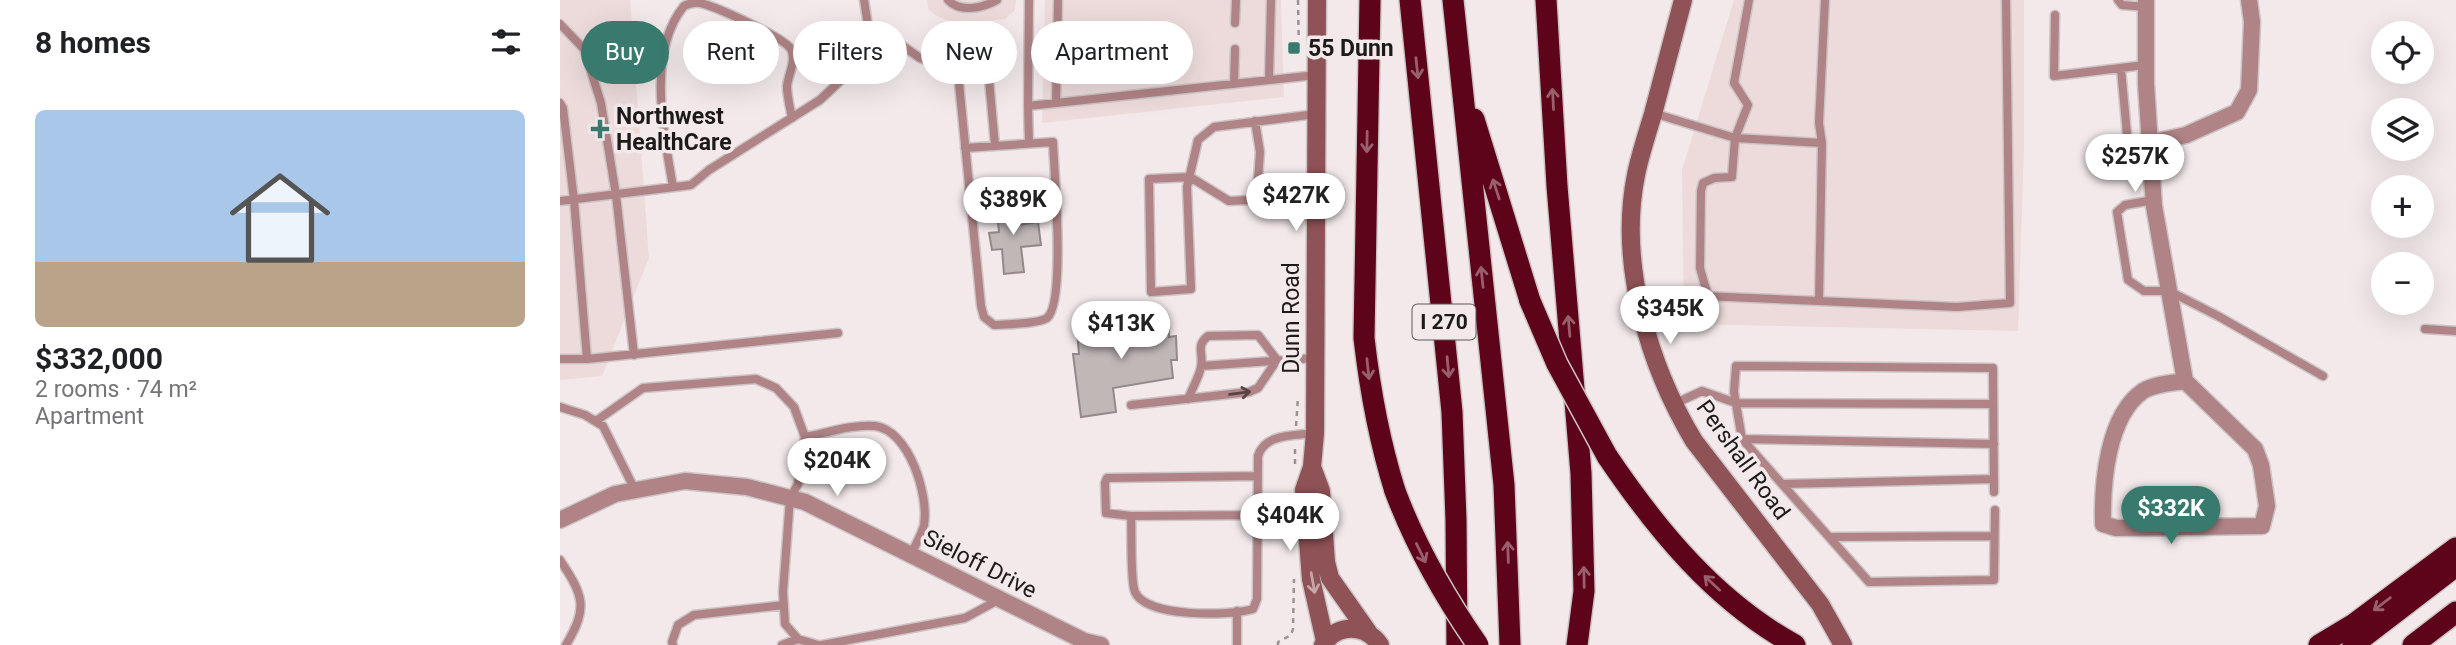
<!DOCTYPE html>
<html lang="en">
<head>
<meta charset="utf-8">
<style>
	:root { --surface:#fff; --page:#f2f2f2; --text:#202124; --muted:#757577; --accent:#387b6e }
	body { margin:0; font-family:Roboto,sans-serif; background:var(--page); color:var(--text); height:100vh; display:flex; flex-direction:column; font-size:26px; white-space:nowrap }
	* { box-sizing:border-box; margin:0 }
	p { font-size:23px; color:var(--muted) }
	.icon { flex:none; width:38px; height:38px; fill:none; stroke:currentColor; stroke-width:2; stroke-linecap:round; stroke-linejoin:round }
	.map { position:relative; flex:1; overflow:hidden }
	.drawer { display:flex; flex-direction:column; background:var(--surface); width:560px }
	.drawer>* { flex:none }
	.top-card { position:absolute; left:21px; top:21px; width:665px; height:63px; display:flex; gap:14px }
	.buttons { position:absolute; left:1811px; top:21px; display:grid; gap:14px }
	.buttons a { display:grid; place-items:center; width:63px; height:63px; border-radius:50%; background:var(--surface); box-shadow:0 7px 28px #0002; font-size:35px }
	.price { position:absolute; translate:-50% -60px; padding:0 16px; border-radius:24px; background:#fff; color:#222; font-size:23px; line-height:46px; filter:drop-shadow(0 2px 4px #0008) }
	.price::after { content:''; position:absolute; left:50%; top:42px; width:21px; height:16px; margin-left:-10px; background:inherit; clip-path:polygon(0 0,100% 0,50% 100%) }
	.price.current { background:var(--accent); color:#fff }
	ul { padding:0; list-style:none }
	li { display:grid; align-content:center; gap:14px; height:371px; padding:0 35px }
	li span { display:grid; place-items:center; height:217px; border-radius:10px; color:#555 }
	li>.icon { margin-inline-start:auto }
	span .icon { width:126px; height:126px; fill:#fffc; stroke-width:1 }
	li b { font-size:30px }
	h2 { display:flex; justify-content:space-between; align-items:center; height:84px; padding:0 35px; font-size:30px }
	.pill { padding:0 24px; border-radius:32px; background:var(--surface); box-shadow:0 7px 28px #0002; font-size:24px; line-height:63px }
	.pill.current { background:var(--accent); color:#fff }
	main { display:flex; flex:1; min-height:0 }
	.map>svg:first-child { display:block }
</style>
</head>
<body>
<main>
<section class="drawer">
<h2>8 homes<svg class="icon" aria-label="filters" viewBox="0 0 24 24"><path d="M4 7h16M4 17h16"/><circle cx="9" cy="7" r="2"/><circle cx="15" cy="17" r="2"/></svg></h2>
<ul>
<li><span style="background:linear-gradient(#a9c7e8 70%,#b9a48a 0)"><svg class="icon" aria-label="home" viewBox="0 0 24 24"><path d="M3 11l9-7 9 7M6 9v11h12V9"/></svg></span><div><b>$332,000</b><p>2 rooms · 74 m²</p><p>Apartment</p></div></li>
</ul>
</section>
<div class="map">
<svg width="1896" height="645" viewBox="0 0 1896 645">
	<rect width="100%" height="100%" fill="#f3e9ea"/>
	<path fill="#eddbdb" d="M0 0H70L89 258 42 376 0 380Z
		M367 0H456L455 10 445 19 395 24 375 15 368 9Z
		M485 0H721L724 97 482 123Z
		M1174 0H1464V147L1458 331 1124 324 1122 170Z"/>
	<path fill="#c0b7b7" stroke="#928a8a" stroke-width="2" d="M455 200 458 225 478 222 481 245 461 247 464 272 444 274 442 249 432 250 429 233 439 232 436 202Z
		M608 316 609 337 616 336 617 360H611L613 378 553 388 556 412 521 417 513 354H519L517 331Z"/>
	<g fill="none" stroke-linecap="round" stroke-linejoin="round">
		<defs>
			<path id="lane" d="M304 0 309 32 333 39 360 58 377 64 424 63 428 69 435 145
				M388 0C400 13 423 8 437 0
				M469 0 468 106 756 75
				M1558 0 1562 5 1586 7
				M1495 15 1494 76 1585 65
				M675 23 676 0
				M0 24 24 49 41 103 56 195 74 355
				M397 63 421 306 424 317 434 325C446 324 478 324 487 318 506 303 494 170 493 142L405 148
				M1561 69 1568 145 1590 143
				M709 80 711 0
				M674 84 675 49
				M0 103 3 108 14 200 27 359
				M496 103 498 0
				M468 106 469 142
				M1093 113 1175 138 1188 105 1174 83 1189 0
				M695 121 700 152 697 192 689 200 669 201 630 177 589 179 591 292 631 289 627 187 638 140 654 127 756 114
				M1262 143 1259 123 1265 0
				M113 187C104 133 86 52 124 6 130 3 134 2 140 3 155 6 223 37 231 49 237 60 228 75 227 86 227 96 230 108 232 118
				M1594 200 1565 205 1557 212 1568 280 1584 291H1609L1658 316 1763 376
				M0 201 131 185 149 170 260 100 299 63 309 32
				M1078 300 1144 296 1259 301 1262 143 1175 138 1172 177 1154 178 1143 183 1141 191 1140 268 1148 296
				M1259 301 1397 307 1450 303 1446 0
				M1865 329 1896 331
				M0 359H27L278 333
				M641 366 755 358
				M628 399C632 389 639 377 641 367 644 353 635 346 648 336L698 335 717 360
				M1114 404 1142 391 1176 403 1433 404
				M571 405 689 392 698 388 717 360
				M0 407 25 415 43 426 75 490
				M36 421 83 388 196 379 216 388 234 407 245 437 238 484 230 498 223 592 225 624 238 639 258 645
				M245 437C267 433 292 424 315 426 349 430 369 495 364 525 362 534 355 545 351 555
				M1182 439 1434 444
				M698 476 547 478 545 483 546 513 571 516C572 531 570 581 575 592 586 618 670 616 693 609L697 599 698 456C705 433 735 436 755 433
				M1223 484 1434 479
				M1434 492 1433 368 1176 366 1174 392 1182 439 1309 582 1434 580 1435 510
				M571 516 698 515
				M1270 537 1434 536
				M0 560C23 595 29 607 6 645
				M113 645 112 642 118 625 134 615 224 605
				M222 645 238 639
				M262 645 405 618 440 599
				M677 645V611"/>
			<path id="street" d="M1586 0V84L1594 206 1625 381
				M1590 143 1626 135 1677 112 1689 90 1692 22 1689 0
				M1625 381 1695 449 1701 465 1707 506 1702 526 1556 528 1543 524C1542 484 1547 416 1583 391 1594 384 1612 383 1625 381Z
				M0 520 55 494 125 481 187 487 245 502 524 641 541 645"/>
			<path id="secondary" d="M757 0 755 433 752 467 744 490 751 579 765 641
				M1123 0C1113 38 1103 76 1093 114 1087 134 1080 155 1076 175 1058 264 1089 366 1134 441L1260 604 1283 645
				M752 467 761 491 766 562 770 578 808 632
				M763 645C777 623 806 624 820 645"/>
			<path id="highway" d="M810 0 804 338C810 390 819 440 835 491
				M850 0 892 412 896 520 897 645
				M893 0 944 485 950 645
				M986 0 997 186 1021 473 1024 591 1017 645
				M914 119 970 301
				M1047 456C1097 530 1155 601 1235 645
				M1759 645 1794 624 1896 548
				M1793 645 1896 566
				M1853 645 1896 612"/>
		</defs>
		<use href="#lane" stroke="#ccc4c5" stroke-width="11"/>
		<use href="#street" stroke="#ccc4c5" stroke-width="19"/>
		<use href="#secondary" stroke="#ccc4c5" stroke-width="21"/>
		<use href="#highway" stroke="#ccc4c5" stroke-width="24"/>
		<path stroke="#9a9394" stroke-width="2.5" stroke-dasharray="5 5" stroke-linecap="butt" d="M738 0 739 55
			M736 426 738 397
			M735 464V446
			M718 645V642L731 635 733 629 734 579"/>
		<use href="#lane" stroke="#b08486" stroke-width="8"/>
		<use href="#street" stroke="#b08486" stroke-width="16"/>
		<use href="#secondary" stroke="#8f5256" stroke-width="18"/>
		<use href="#highway" stroke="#5d031a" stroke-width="21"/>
		<defs>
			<path id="highway-bridge" d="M970 301 997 364 1047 456
				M835 491C856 547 884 596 918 645"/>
		</defs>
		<use href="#highway-bridge" stroke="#ccc4c5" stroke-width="24" stroke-linecap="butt"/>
		<use href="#highway-bridge" stroke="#5d031a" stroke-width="21"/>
	</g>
	<defs><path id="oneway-shaft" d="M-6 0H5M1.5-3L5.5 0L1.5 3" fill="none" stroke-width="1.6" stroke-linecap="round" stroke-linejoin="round" transform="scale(1.75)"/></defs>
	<g stroke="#995f6d">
		<use href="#oneway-shaft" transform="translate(857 68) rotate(84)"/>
		<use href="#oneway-shaft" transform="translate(993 99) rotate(-93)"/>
		<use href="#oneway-shaft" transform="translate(807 142) rotate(91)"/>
		<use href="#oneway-shaft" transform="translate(936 189) rotate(-108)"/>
		<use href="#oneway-shaft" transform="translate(922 277) rotate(-96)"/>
		<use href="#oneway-shaft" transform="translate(1009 326) rotate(-95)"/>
		<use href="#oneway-shaft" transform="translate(888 367) rotate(85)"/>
		<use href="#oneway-shaft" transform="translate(808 369) rotate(84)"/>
		<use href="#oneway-shaft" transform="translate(948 552) rotate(-92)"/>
		<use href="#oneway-shaft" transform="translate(861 553) rotate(64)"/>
		<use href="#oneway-shaft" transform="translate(1024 577) rotate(-91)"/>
		<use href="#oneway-shaft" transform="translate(1152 583) rotate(-137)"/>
		<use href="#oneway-shaft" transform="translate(1822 604) rotate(143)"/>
	</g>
	<use stroke="#584445" href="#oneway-shaft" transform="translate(680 393) rotate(-8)"/>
	<use stroke="#c6a5a7" href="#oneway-shaft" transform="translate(753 583) rotate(80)"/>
	<g fill="#387b6e" stroke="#f3e9ea" stroke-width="2.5">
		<rect x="727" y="41" width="14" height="14" rx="3.5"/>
		<path d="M36.5 118.5h7v7h7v7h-7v7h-7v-7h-7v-7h7z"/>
	</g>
	<g text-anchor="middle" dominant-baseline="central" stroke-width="7" stroke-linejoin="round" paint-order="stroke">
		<rect fill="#f3e9ea" stroke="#5d5858" stroke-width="2" x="852.5" y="304.5" width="63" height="35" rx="5"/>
		<g font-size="21" font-weight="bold" fill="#1d1a1a">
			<text x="884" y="322">I 270</text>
		</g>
		<g font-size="23" font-weight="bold" fill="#1d1a1a" stroke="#f3e9ea" text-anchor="start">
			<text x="748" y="48">55 Dunn</text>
			<text x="56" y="116">Northwest<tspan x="56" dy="26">HealthCare</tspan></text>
		</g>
		<g font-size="23" fill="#1d1a1a" stroke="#f3e9ea">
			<text transform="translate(731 318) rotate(-90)">Dunn Road</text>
			<text transform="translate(1183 460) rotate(54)">Pershall Road</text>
			<text transform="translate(420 564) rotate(27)">Sieloff Drive</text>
		</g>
	</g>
</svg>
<div class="buttons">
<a><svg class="icon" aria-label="locate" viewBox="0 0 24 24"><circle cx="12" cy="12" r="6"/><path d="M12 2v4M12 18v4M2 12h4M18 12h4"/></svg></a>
<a><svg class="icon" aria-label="layers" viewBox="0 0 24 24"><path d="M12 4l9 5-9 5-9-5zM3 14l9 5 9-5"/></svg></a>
<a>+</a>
<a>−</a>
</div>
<b class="price" style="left:1575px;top:194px">$257K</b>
<b class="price" style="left:736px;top:233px">$427K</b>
<b class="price" style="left:453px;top:237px">$389K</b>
<b class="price" style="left:1110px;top:346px">$345K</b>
<b class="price" style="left:561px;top:361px">$413K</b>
<b class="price" style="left:277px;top:498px">$204K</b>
<b class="price current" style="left:1611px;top:546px">$332K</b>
<b class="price" style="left:730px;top:553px">$404K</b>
<div class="top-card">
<a class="pill current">Buy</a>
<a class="pill">Rent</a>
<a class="pill">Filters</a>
<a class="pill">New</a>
<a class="pill">Apartment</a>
</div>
</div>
</main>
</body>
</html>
